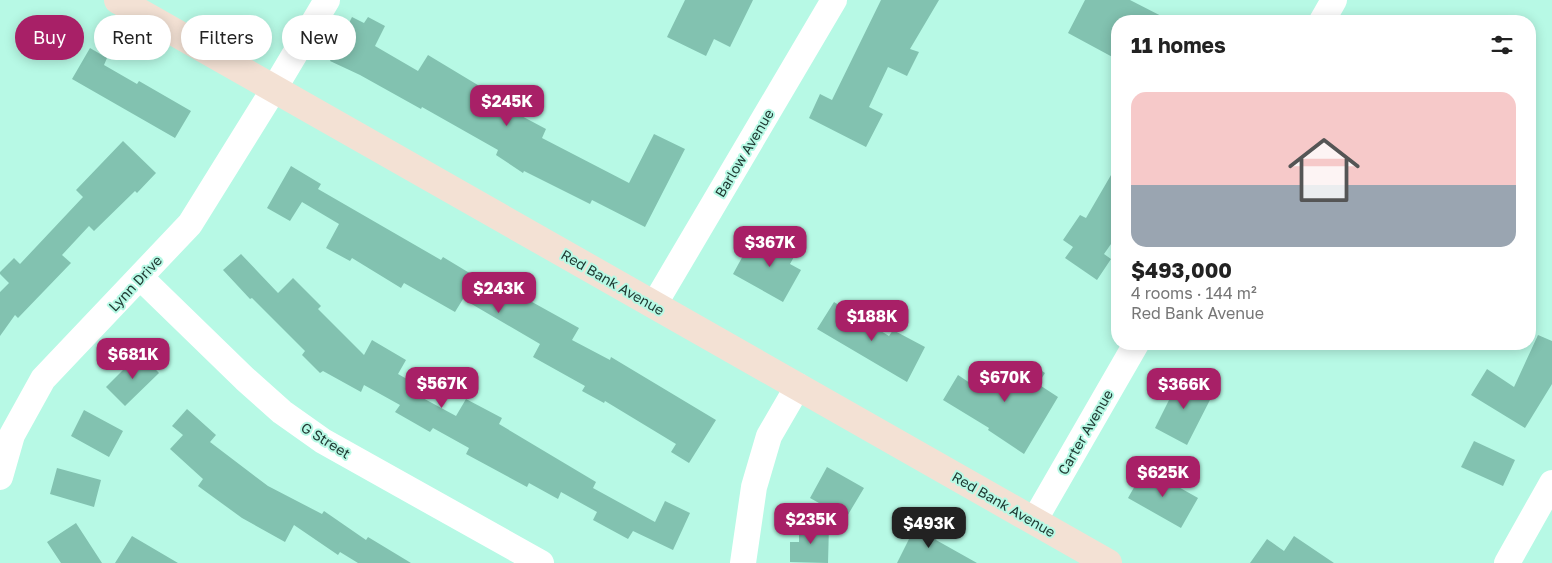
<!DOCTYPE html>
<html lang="en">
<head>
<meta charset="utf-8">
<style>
	:root { --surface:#fff; --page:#f6f6f6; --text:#222; --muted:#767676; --accent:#a82067 }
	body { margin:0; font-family:"Golos Text",sans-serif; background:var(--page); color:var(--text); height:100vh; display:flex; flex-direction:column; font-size:19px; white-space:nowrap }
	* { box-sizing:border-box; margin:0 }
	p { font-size:16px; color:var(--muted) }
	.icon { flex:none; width:28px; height:28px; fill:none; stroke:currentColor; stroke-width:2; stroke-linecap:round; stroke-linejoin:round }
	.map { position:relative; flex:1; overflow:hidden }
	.panel { position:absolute; left:1111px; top:15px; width:425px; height:335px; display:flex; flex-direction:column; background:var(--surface); border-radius:20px; box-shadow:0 2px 12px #0003 }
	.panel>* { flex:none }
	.hud { position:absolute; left:15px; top:15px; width:475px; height:45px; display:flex; gap:10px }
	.price { position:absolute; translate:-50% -42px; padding:0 11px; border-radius:10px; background:var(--accent); color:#fff; font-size:16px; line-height:32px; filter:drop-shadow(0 1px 2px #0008) }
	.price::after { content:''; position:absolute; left:50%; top:30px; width:15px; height:11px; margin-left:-8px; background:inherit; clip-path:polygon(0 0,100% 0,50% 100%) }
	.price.selected { background:#222; color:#fff }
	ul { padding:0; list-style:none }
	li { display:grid; align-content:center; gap:10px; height:265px; padding:0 20px }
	li span { display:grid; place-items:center; height:155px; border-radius:15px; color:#555 }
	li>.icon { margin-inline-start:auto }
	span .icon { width:90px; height:90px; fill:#fffc; stroke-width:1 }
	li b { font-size:21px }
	h2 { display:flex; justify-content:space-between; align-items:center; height:60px; padding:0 20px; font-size:21px }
	.pill { padding:0 18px; border-radius:22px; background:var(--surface); box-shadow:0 2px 12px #0003; font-size:18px; line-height:45px }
	.pill.selected { background:var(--accent); color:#fff }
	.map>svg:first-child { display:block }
</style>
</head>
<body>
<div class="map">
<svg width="1552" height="563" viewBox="0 0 1552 563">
	<rect width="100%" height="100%" fill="#b7f9e5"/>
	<path fill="#82c2b0" d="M685 0H753L730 47 714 39 706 56 667 37Z
		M881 0H939L910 49 919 52 907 76 888 67 869 107 883 114 866 147 809 118 820 94 832 100Z
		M1085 0H1130L1171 21H1118V60L1068 33Z
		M352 17 364 23 368 17 385 26 375 46 418 71 428 55 501 99 499 104 546 129 542 138 629 183 654 134 685 149 645 227 592 200 590 204 524 171 523 173 496 155 498 150 422 107 421 109 360 75 330 61Z
		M90 48 107 58 104 65 137 84 139 81 191 111 175 138 72 79Z
		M123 141 156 173 137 193 135 191 94 231 89 226 62 255 71 263 18 318 15 315 0 336V292L9 283 0 274V272L14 258 20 264 83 197 76 190Z
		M1118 163V234L1104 254 1111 259 1097 280 1065 258 1073 247 1063 240 1080 215 1086 218Z
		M291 166 321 184 318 189 441 260 443 257 511 298 514 292 579 328 572 340 610 360 611 357 716 420 689 463 671 452 676 444 605 401 604 403 582 391 585 386 533 357 540 344 463 299 455 312 404 283 401 288 352 258 350 261 326 248 339 224 302 202 290 221 267 208Z
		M780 235 800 246 790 264 801 270 783 302 733 274 751 241 771 252Z
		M241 254 278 293 293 278 321 306 318 309 364 355 372 340 406 360 398 374 425 389 421 397 456 416 466 399 502 418 499 424 596 482 593 488 655 522 665 501 690 513 673 550 633 531 628 539 593 520 597 512 561 492 558 499 529 483 527 487 466 454 469 448 433 428 430 432 395 412 400 405 364 385 361 392 323 371 320 373 302 355 305 351 252 298 250 299 223 270Z
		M834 302 889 336 893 330 925 347 907 382 817 329Z
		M1538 335 1552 341V384L1525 428 1471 395 1487 369 1514 387Z
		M140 353 159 373 125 406 106 387Z
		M1028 362 1045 373 1038 384 1058 397 1024 454 988 430 989 428 943 400 958 375 970 383 982 363 1016 383Z
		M1181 376 1214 392 1187 445 1155 428Z
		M187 409 216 435 210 442 268 486 322 514 324 511 366 540 368 537 411 563H358L340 552 338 555 294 525 285 542 242 518 198 486 203 479 170 449 183 435 172 426Z
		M84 410 123 431 109 457 71 436Z
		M1474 441 1515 460 1503 486 1461 467Z
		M827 467 864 488 846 518 810 498Z
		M57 468 101 480 94 507 50 494Z
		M1145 468 1198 498 1181 528 1128 498Z
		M918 521 940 532 936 540 977 563H897Z
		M76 523 102 563H61L47 542Z
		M799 526H829L828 563 790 562V542H799Z
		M132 536 178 563H115Z
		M1294 536 1334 563H1250L1267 539 1284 551Z"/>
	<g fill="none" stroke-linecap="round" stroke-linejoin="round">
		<path stroke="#fff" stroke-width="26" d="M1322 21 1334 0
			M140 277 245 379 282 412 323 441 541 563
			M654 305 834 0
			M0 477 12 435 43 379 190 224 274 89 327 0
			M1034 521 1136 344
			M743 563 754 487 769 436 798 386
			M1507 563 1552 483"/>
		<path stroke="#f3e1d4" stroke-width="28" d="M118 0 1108 563"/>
	</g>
	<g text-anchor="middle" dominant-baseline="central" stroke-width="4" stroke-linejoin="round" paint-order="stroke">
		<g font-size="14" fill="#1e3831" stroke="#b7f9e5">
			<text transform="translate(744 153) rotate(-59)">Barlow Avenue</text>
			<text transform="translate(613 282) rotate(30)">Red Bank Avenue</text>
			<text transform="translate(135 283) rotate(-47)">Lynn Drive</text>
			<text transform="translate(1085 432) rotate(-60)">Carter Avenue</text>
			<text transform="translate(326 440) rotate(32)">G Street</text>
			<text transform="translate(1004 504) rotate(30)">Red Bank Avenue</text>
		</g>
	</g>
</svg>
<b class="price" style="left:507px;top:127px">$245K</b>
<b class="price" style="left:770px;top:268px">$367K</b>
<b class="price" style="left:499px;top:314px">$243K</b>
<b class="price" style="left:872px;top:342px">$188K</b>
<b class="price" style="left:133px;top:380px">$681K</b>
<b class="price" style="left:1005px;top:403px">$670K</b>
<b class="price" style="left:442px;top:409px">$567K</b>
<b class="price" style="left:1184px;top:410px">$366K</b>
<b class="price" style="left:1163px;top:498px">$625K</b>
<b class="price" style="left:811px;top:545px">$235K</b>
<b class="price selected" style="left:929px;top:549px">$493K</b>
<div class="hud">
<a class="pill selected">Buy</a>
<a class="pill">Rent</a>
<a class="pill">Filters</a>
<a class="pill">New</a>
</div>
<section class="panel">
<h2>11 homes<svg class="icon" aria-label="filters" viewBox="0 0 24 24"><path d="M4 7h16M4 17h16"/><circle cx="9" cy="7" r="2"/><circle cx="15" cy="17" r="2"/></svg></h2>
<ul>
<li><span style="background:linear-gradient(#f6c9c9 60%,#9aa5b1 0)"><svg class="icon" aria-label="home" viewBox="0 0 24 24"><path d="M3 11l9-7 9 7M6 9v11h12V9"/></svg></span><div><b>$493,000</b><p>4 rooms · 144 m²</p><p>Red Bank Avenue</p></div></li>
</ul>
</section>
</div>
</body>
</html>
